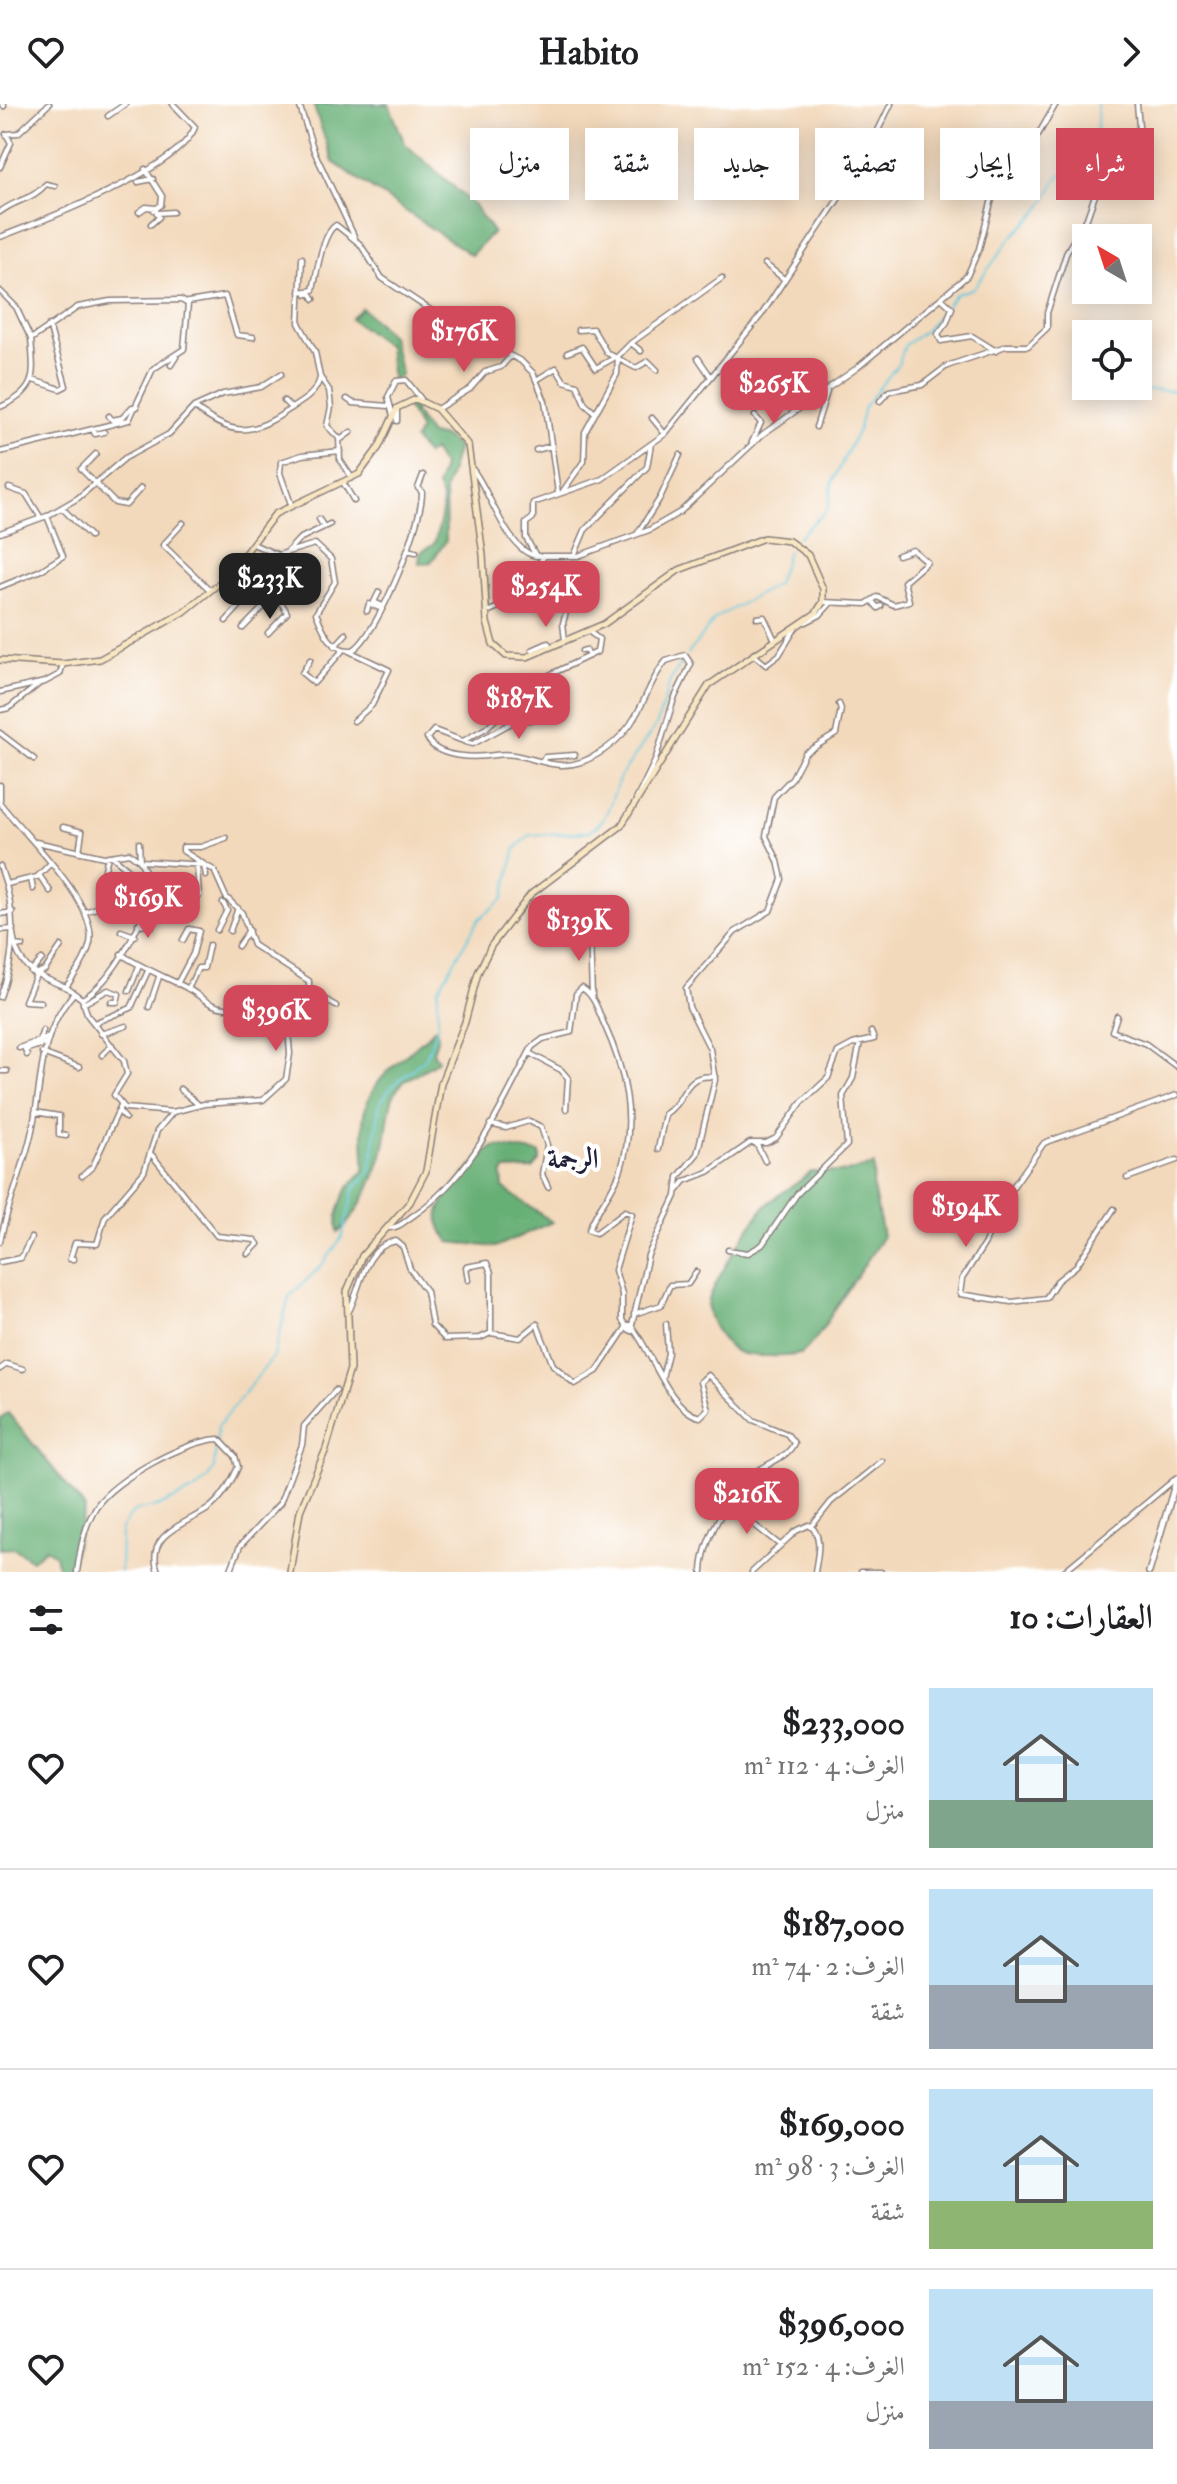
<!DOCTYPE html>
<html lang="ar">
<head>
<meta charset="utf-8">
<style>
	:root { --surface:#fff; --page:#f6f6f6; --text:#202124; --muted:#757577; --line:#e0e0e0; --accent:#d1495b }
	body { margin:0; font-family:"IM FELL Double Pica",Amiri,serif; background:var(--page); color:var(--text); direction:rtl; height:100vh; display:flex; flex-direction:column; font-size:30px; white-space:nowrap }
	* { box-sizing:border-box; margin:0 }
	p { font-size:26px; color:var(--muted) }
	.icon { flex:none; width:44px; height:44px; fill:none; stroke:currentColor; stroke-width:2; stroke-linecap:round; stroke-linejoin:round }
	.map { position:relative; height:1468px; overflow:hidden; direction:ltr }
	.details { display:flex; flex-direction:column; background:var(--surface); flex:1 }
	.details>* { flex:none }
	.guide { position:absolute; left:24px; top:24px; width:1130px; height:72px; direction:rtl; display:flex; gap:16px }
	.needle { width:52px; rotate:321deg }
	.fabs { position:absolute; left:1072px; top:120px; display:grid; gap:16px }
	.fabs a { display:grid; place-items:center; width:80px; height:80px; border-radius:0px; background:var(--surface); box-shadow:0 4px 20px #0003; font-size:40px }
	.price { position:absolute; translate:-50% -68px; padding:0 18px; border-radius:16px; background:var(--accent); color:#fff; font-size:26px; line-height:52px; filter:drop-shadow(0 2px 4px #0008) }
	.price::after { content:''; position:absolute; left:50%; top:48px; width:24px; height:18px; margin-left:-12px; background:inherit; clip-path:polygon(0 0,100% 0,50% 100%) }
	.price.on { background:#222; color:#fff }
	ul { padding:0; list-style:none }
	li { display:flex; align-items:center; gap:24px; height:200px; padding:0 24px }
	li+li { border-top:2px solid var(--line) }
	li span { display:grid; place-items:center; flex:none; width:224px; height:160px; border-radius:0px; color:#555 }
	li>.icon { margin-inline-start:auto }
	span .icon { width:96px; height:96px; fill:#fffc; stroke-width:1 }
	li b { font-size:34px }
	h2 { display:flex; justify-content:space-between; align-items:center; height:96px; padding:0 24px; font-size:34px }
	.chip { padding:0 28px; border-radius:0px; background:var(--surface); box-shadow:0 4px 20px #0003; font-size:28px; line-height:72px }
	.chip.on { background:var(--accent); color:#fff }
	header { display:flex; justify-content:space-between; align-items:center; height:104px; padding:0 24px; background:var(--surface); font-size:36px; font-weight:700 }
	.map>svg:first-child { display:block }
</style>
</head>
<body>
<header><svg class="icon" aria-label="forward" viewBox="0 0 24 24"><path d="M9 5l7 7-7 7"/></svg>Habito<svg class="icon" aria-label="heart" viewBox="0 0 24 24"><path d="M12 20l-8-8c-3-5 5-10 8-4 3-6 11-1 8 4z"/></svg></header>
<div class="map">
<svg width="1177" height="1468" viewBox="0 0 1177 1468">
	<rect width="100%" height="100%" fill="#fff"/>
	<filter id="ink" filterUnits="userSpaceOnUse"><feTurbulence type="fractalNoise" baseFrequency=".0125" numOctaves="2"/><feDisplacementMap in="SourceGraphic" scale="16" xChannelSelector="R" yChannelSelector="G"/><feConvolveMatrix kernelMatrix="1 2 1 2 8 2 1 2 1" color-interpolation-filters="sRGB"/></filter>
	<filter id="wash" filterUnits="userSpaceOnUse"><feTurbulence type="fractalNoise" baseFrequency=".006" numOctaves="4" result="noise"/><feDisplacementMap in="SourceGraphic" scale="32" xChannelSelector="R" yChannelSelector="G"/><feGaussianBlur stdDeviation="1.8" result="paint"/><feColorMatrix in="noise" values="0 0 0 0 0 0 0 0 0 0 0 0 0 0 0 0 0 1.4 0 .05"/><feComposite in="paint" operator="in"/></filter>
	<g filter="url(#wash)">
		<rect width="100%" height="100%" fill="#f3d9bb"/>
		<path fill="#66af75" stroke="#446858" stroke-width="2" d="M313 0H389L405 40 472 99 493 128 471 151 333 58Z
			M362 204 391 232 401 271 392 276 388 242 351 215Z
			M414 301 415 309 430 331 443 332 458 343 445 386 446 437 431 458 419 460 420 449 434 440C439 423 448 399 437 383L443 362 433 346 427 351 414 336 420 326 407 303Z
			M435 924 438 931 433 948 438 956C424 969 404 972 395 989 388 1002 388 1022 385 1037 380 1067 360 1109 338 1129 334 1105 346 1081 364 1067 365 1048 361 1028 364 1010 371 970 410 952 435 924Z
			M496 1042 540 1049V1057L533 1065 505 1066 502 1071 503 1084 552 1118 496 1143 450 1138C443 1129 437 1121 439 1109 441 1095 483 1047 496 1042Z
			M874 1061 873 1084 883 1132 815 1236C811 1239 806 1246 802 1249 791 1254 746 1253 735 1247 723 1241 707 1214 708 1201 709 1184 754 1114 767 1101 779 1088 798 1081 811 1068H847Z
			M8 1309 85 1404 69 1468H59L55 1451 46 1444 32 1456 14 1444 0 1445V1316Z"/>
		<g fill="none" stroke-linecap="round" stroke-linejoin="round">
			<path stroke="#60c7dc" stroke-width="2" d="M1146 286 1177 287
				M798 433 828 405 832 379 859 324 864 303 899 259 905 241 926 226 956 190 974 184 1012 133 1039 107 1058 73 1079 58 1095 55 1098 0
				M688 550 716 514 777 480 788 447
				M120 1468 121 1425 128 1414 136 1406 157 1403 193 1387 207 1375 214 1364 218 1322 274 1252 289 1193 324 1159 342 1133 355 1083 370 1068 380 999 392 982 426 954 438 921V886L479 815 503 795 516 744 530 731 588 728 597 722 606 711 620 673 657 620 670 577 684 555"/>
		</g>
	</g>
	<g filter="url(#ink)">
		<g fill="none" stroke-linecap="round" stroke-linejoin="round">
			<defs>
				<path id="minor" d="M2 0 4 2
					M299 0 314 47 355 134
					M108 12 125 0
					M0 63 11 39 6 30 18 29 49 0
					M145 65 162 92 161 101 154 106
					M138 78 153 75
					M0 108C16 95 33 96 46 80L55 82
					M139 108 146 103 156 104
					M158 109 173 108
					M151 120 159 113 155 105
					M0 133C42 117 180 65 195 23L173 0
					M302 154 299 219 315 248 320 273 329 286 331 303 327 322 339 334 340 356 352 374
					M765 160 784 175
					M0 187 16 203 31 235
					M300 188 313 186C317 169 322 129 336 121L360 140 382 174 462 227 521 257 533 269 545 297 558 389
					M307 190H311L314 195
					M941 194 967 172 979 145 993 91 1024 55 1056 0
					M188 198 225 192 237 231 253 233
					M578 226 593 225 607 249 636 264 648 257 657 266
					M631 239 641 247
					M567 249 582 243 596 264 614 254
					M698 254 711 273
					M171 261 176 253
					M538 275 556 264 564 277 577 281 585 300 594 308
					M33 276 60 285 66 282 49 221
					M347 295 353 299 388 302
					M284 297 291 304
					M880 297 889 287 922 281 947 262 1006 242H1028L1047 224V209L1067 147 1087 114 1102 71 1140 33 1137 0
					M0 303C38 287 34 271 31 235L78 203 110 197 181 196 188 200 184 245 153 265 129 316 0 348
					M194 303C231 332 251 333 290 305 303 297 316 290 320 274
					M397 304V317
					M437 305 470 285 485 268 501 263 510 253
					M109 312 112 316 122 314 132 303H137
					M393 312 388 293 396 277 406 276 421 295
					M652 314 665 330
					M816 323 827 288
					M93 326 95 330 104 328
					M340 336 351 328
					M752 338 761 319 755 312
					M536 346 552 342
					M96 350 81 365 115 399 126 401 141 384
					M473 366C490 387 507 447 536 452L526 434V419L533 414V399L602 375 665 330 762 210 862 59 891 0
					M344 380 354 397
					M9 384 26 390 41 414
					M563 387 584 357 585 328 617 270 618 252 631 239 722 174
					M291 400 280 369 281 358 302 351 340 347
					M62 404 90 432
					M319 415 324 423
					M183 419 163 441 210 486
					M0 429 47 412 78 394 125 354 169 330 194 303 223 290 261 283 281 270
					M637 430 660 394 680 351
					M253 440 278 451 315 440 331 455 335 478 316 509C323 526 331 548 353 546 378 531 423 418 422 388L418 384 423 371
					M407 446 416 448
					M287 448 299 435 330 420
					M536 452H578L649 426 680 408 763 330 857 264 941 194 952 204 947 218 938 230 941 237 972 232 996 247
					M574 452 585 426 647 363 651 340
					M278 466V484L285 489
					M0 483 41 466 63 452 47 412
					M379 488 374 498 383 502
					M872 497 878 504 881 502
					M823 498 866 500 877 493 894 501 909 497 904 478 927 458 913 446 898 451
					M367 507 369 500 380 504
					M487 508 510 498 543 454
					M757 514 764 513 774 534
					M226 517 260 480 273 471
					M806 518 820 511 830 500
					M243 524 276 490
					M588 527 599 535 597 548 537 577 486 624 463 637 434 626 427 634C437 655 475 654 495 651 519 647 538 660 561 661 590 662 623 636 636 611 647 593 652 573 666 557L685 551 691 560 674 595 655 657 636 696
					M268 529 287 509C282 498 269 484 273 470 276 461 281 461 281 451
					M565 537 563 519 568 501
					M335 542 346 530
					M532 546 548 539 551 543
					M349 547 389 566 372 601 354 617
					M582 547 586 546 589 552
					M753 550 766 561 779 551 795 525
					M310 556 302 569 314 579 343 546
					M0 588 45 578 60 570 63 560
					M501 599 508 606
					M0 606 9 604 39 580
					M0 629 34 655
					M465 638 473 640 515 617 552 614
					M542 657 545 653 575 651
					M0 681V696
					M0 699C23 730 98 798 90 839 86 856 76 869 66 883 36 872 16 863 13 829
					M63 723 82 728 79 748
					M36 738 104 753 129 749 140 757 152 780C146 815 114 877 82 895
					M139 739 140 757
					M112 752 128 765
					M197 761 199 792
					M204 761 206 772
					M205 761 183 747V743H201L226 734
					M0 762C16 804 17 851 0 893
					M105 765 108 752
					M39 771 50 787
					M31 775 33 785
					M7 780 37 773 50 760
					M130 802 142 806
					M85 808 99 803 97 783
					M0 810 13 808
					M138 820 152 822
					M0 826 13 825
					M217 826 227 806 223 799
					M121 827 135 832
					M230 827 238 804
					M590 830 592 893
					M14 841 23 842
					M238 842 249 826
					M121 850C142 864 163 872 185 883 201 891 207 902 225 904
					M31 868 42 855
					M34 870 45 866 61 842
					M36 871 25 897 41 898
					M177 880 193 850 199 827 189 825 183 836
					M66 883 82 895 88 912 124 957 127 970 114 991 125 1004 173 1008 204 1000 263 996 286 975 290 950 288 926 309 886V877L253 841 242 809 226 793 214 766 205 761 140 757
					M188 885 198 864H204L209 841
					M309 886 336 902
					M129 887 139 862
					M83 900 108 886 119 890 117 898H111
					M149 903 159 873
					M1117 912 1112 927 1146 940 1177 963
					M94 919 131 904 148 867
					M101 930 126 922
					M39 937 43 926
					M19 944 47 934
					M42 949 79 963
					M529 949 561 966 568 974 566 1005
					M27 951 25 946 46 939
					M102 951 112 941
					M0 967H7
					M180 985 199 1001
					M119 1007 125 1014
					M35 1008 59 1012V1031L66 1032
					M490 1020 506 1024 529 1017 541 1023 547 1041 542 1070 548 1083
					M757 1041 765 1057
					M658 1045 665 1010C687 997 682 968 715 973
					M152 1051 217 1132 255 1136 258 1140 248 1150
					M82 1072 93 1062 121 1001
					M1127 1074 1177 1056
					M678 1086 685 1077 708 1068 750 1039H766L776 1034 802 998 828 974 838 948 853 940 874 935 871 928
					M1114 1105 1076 1162 1057 1177 1046 1194 1011 1198 960 1190 962 1175 985 1139 998 1104 1044 1039 1177 991
					M387 1124C398 1125 405 1117 414 1111 473 1071 500 1004 532 943L543 935 571 928 576 890 582 884C595 892 598 907 604 920 625 966 637 1015 621 1065 614 1088 596 1104 589 1126L596 1129 625 1107 632 1110 615 1166 622 1190V1216L628 1224
					M0 1137C8 1102 21 1070 30 1035 44 981 35 934 74 889
					M728 1146 748 1149 762 1141 797 1090 847 1041 843 992 853 974 860 938
					M74 1155H70L75 1139 97 1140 105 1113 144 1068 157 1027 173 1008
					M0 1158 21 1154 31 1134
					M468 1176 466 1163 487 1159 491 1169V1228
					M349 1207C361 1184 363 1143 396 1137L403 1143 410 1165 426 1187 432 1221 445 1235 480 1234 491 1229 520 1234 537 1220 553 1261 575 1280 597 1267 627 1222
					M634 1210 661 1201 670 1181 688 1180 696 1168
					M632 1221 648 1151 676 1092 678 1073 697 1050 715 976 710 945 689 903 686 884 735 828 770 807 782 775 778 757 766 732 774 693 792 674 805 649 836 630 841 605 839 600
					M632 1227 628 1225 630 1221C649 1239 667 1306 700 1313L708 1305 700 1278 708 1271 753 1316 787 1330 794 1339C788 1354 767 1359 755 1369 729 1390 703 1435 702 1468
					M0 1265 7 1260 23 1265
					M662 1274 668 1249 666 1220
					M729 1401 780 1441
					M812 1422 831 1398 882 1357
					M77 1468C80 1446 84 1422 96 1403 114 1375 187 1336 219 1335L235 1352 238 1363C231 1379 222 1395 208 1405 182 1422 145 1430 158 1468
					M230 1468 240 1442 280 1399 302 1341 304 1322 336 1286
					M752 1468 796 1427 809 1421C824 1431 817 1453 815 1468
					M861 1468H881
					M1063 1468 1174 1376"/>
				<path id="tertiary" d="M1149 1468 1177 1374"/>
				<path id="secondary" d="M0 556 63 560 100 555 184 508 227 473 275 410 359 370 379 343 397 304 416 295 437 305 468 341 483 451 487 518 493 540 506 552 527 553 604 520 679 466 764 434 789 437 808 451 823 485V498L816 509 709 581 621 722 531 790 491 842 478 869 465 918 441 979 426 1067 410 1098 362 1152 347 1187 350 1265 326 1345 300 1407 290 1468"/>
			</defs>
			<use href="#minor" stroke="#8a7e7b" stroke-width="7"/>
			<use href="#tertiary" stroke="#8a7e7b" stroke-width="8"/>
			<use href="#secondary" stroke="#8a7e7b" stroke-width="8"/>
			<use href="#minor" stroke="#fff" stroke-width="4"/>
			<use href="#tertiary" stroke="#fff" stroke-width="5"/>
			<use href="#secondary" stroke="#f9e7c3" stroke-width="5"/>
		</g>
	</g>
	<g text-anchor="middle" dominant-baseline="central" stroke-width="8" stroke-linejoin="round" paint-order="stroke">
		<g font-size="28" font-weight="bold" fill="#22223b" stroke="#fff">
			<text x="573" y="1055">الرجمة</text>
		</g>
	</g>
</svg>
<div class="fabs">
<a><svg class="needle" viewBox="-14 -14 28 28"><path d="M0-13l5 13h-10z" fill="#e53935"/><path d="M0 13l5-13h-10z" fill="#757577"/></svg></a>
<a><svg class="icon" aria-label="locate" viewBox="0 0 24 24"><circle cx="12" cy="12" r="6"/><path d="M12 2v4M12 18v4M2 12h4M18 12h4"/></svg></a>
</div>
<b class="price" style="left:464px;top:270px">$176K</b>
<b class="price" style="left:774px;top:322px">$265K</b>
<b class="price on" style="left:270px;top:517px">$233K</b>
<b class="price" style="left:546px;top:525px">$254K</b>
<b class="price" style="left:519px;top:637px">$187K</b>
<b class="price" style="left:148px;top:836px">$169K</b>
<b class="price" style="left:579px;top:859px">$139K</b>
<b class="price" style="left:276px;top:949px">$396K</b>
<b class="price" style="left:966px;top:1145px">$194K</b>
<b class="price" style="left:747px;top:1432px">$216K</b>
<div class="guide">
<a class="chip on">شراء</a>
<a class="chip">إيجار</a>
<a class="chip">تصفية</a>
<a class="chip">جديد</a>
<a class="chip">شقة</a>
<a class="chip">منزل</a>
</div>
</div>
<section class="details">
<h2>العقارات: 10<svg class="icon" aria-label="filters" viewBox="0 0 24 24"><path d="M4 7h16M4 17h16"/><circle cx="9" cy="7" r="2"/><circle cx="15" cy="17" r="2"/></svg></h2>
<ul>
<li><span style="background:linear-gradient(#bfe0f5 70%,#7fa58c 0)"><svg class="icon" aria-label="home" viewBox="0 0 24 24"><path d="M3 11l9-7 9 7M6 9v11h12V9"/></svg></span><div><b>$233,000</b><p>الغرف: 4 · 112 m²</p><p>منزل</p></div><svg class="icon" aria-label="heart" viewBox="0 0 24 24"><path d="M12 20l-8-8c-3-5 5-10 8-4 3-6 11-1 8 4z"/></svg></li>
<li><span style="background:linear-gradient(#bfe0f5 60%,#9aa5b1 0)"><svg class="icon" aria-label="home" viewBox="0 0 24 24"><path d="M3 11l9-7 9 7M6 9v11h12V9"/></svg></span><div><b>$187,000</b><p>الغرف: 2 · 74 m²</p><p>شقة</p></div><svg class="icon" aria-label="heart" viewBox="0 0 24 24"><path d="M12 20l-8-8c-3-5 5-10 8-4 3-6 11-1 8 4z"/></svg></li>
<li><span style="background:linear-gradient(#bfe0f5 70%,#8fb573 0)"><svg class="icon" aria-label="home" viewBox="0 0 24 24"><path d="M3 11l9-7 9 7M6 9v11h12V9"/></svg></span><div><b>$169,000</b><p>الغرف: 3 · 98 m²</p><p>شقة</p></div><svg class="icon" aria-label="heart" viewBox="0 0 24 24"><path d="M12 20l-8-8c-3-5 5-10 8-4 3-6 11-1 8 4z"/></svg></li>
<li><span style="background:linear-gradient(#bfe0f5 70%,#9aa5b1 0)"><svg class="icon" aria-label="home" viewBox="0 0 24 24"><path d="M3 11l9-7 9 7M6 9v11h12V9"/></svg></span><div><b>$396,000</b><p>الغرف: 4 · 152 m²</p><p>منزل</p></div><svg class="icon" aria-label="heart" viewBox="0 0 24 24"><path d="M12 20l-8-8c-3-5 5-10 8-4 3-6 11-1 8 4z"/></svg></li>
</ul>
</section>
</body>
</html>
